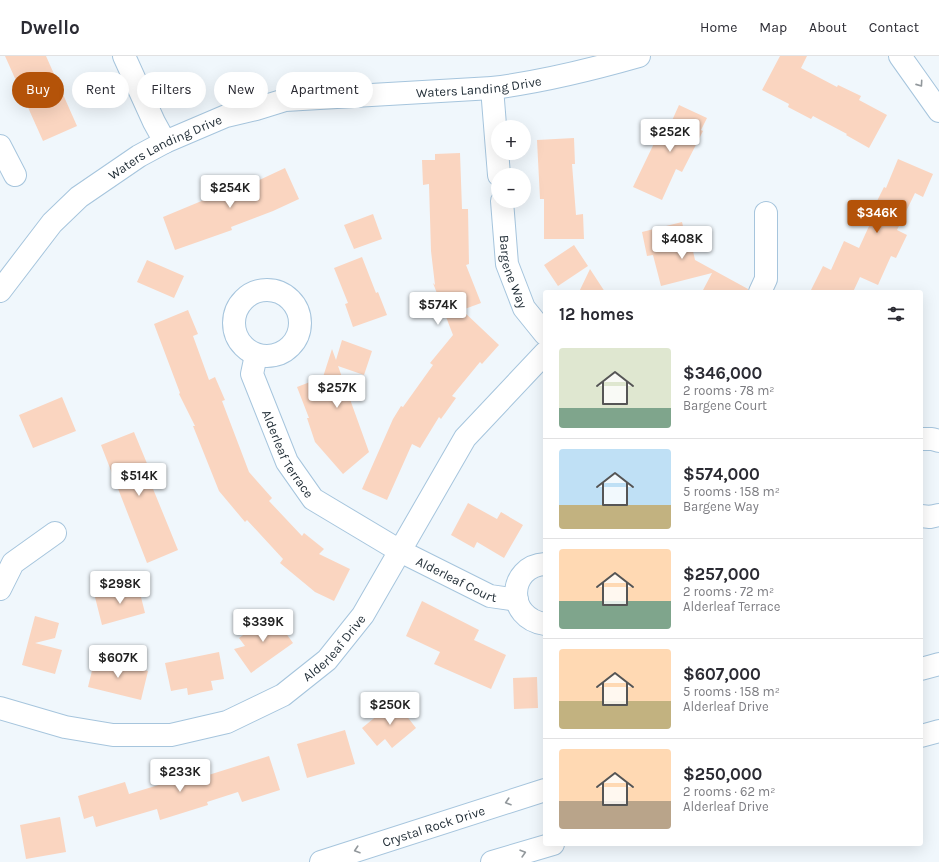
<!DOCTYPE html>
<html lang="en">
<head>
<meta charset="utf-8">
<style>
	:root { --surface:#fff; --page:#f2f2f3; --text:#2b2b33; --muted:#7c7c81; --line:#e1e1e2; --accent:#b45309 }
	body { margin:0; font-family:Karla,sans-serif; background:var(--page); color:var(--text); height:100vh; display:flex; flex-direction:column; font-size:15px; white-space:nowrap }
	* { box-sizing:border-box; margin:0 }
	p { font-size:13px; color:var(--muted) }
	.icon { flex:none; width:22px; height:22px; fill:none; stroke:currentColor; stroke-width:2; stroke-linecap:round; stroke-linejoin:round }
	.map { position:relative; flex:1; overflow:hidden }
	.sheet { position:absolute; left:543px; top:234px; width:380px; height:556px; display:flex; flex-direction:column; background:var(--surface); border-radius:4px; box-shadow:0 4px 16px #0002 }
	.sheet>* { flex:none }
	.hud { position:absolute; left:12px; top:16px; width:380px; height:36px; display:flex; gap:8px }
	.controls { position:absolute; left:491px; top:64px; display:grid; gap:8px }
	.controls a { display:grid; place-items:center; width:40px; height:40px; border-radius:50%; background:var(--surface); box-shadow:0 4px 16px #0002; font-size:20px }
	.price { position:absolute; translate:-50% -34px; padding:0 9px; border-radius:4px; background:#fff; color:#222; font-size:13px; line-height:26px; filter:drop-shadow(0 1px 2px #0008) }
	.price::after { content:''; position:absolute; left:50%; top:24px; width:12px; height:9px; margin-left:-6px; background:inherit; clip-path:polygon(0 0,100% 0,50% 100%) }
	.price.current { background:var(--accent); color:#fff }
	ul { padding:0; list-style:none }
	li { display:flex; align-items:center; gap:12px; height:100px; padding:0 16px }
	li+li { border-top:1px solid var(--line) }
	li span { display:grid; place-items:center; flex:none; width:112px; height:80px; border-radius:4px; color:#555 }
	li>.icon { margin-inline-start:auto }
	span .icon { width:48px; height:48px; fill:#fffc; stroke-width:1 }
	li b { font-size:17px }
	h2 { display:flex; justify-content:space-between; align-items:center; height:48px; padding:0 16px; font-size:17px }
	.pill { padding:0 14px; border-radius:18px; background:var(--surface); box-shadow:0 4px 16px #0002; font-size:14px; line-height:36px }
	.pill.current { background:var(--accent); color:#fff }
	header { display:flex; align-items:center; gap:24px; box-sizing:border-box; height:56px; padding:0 20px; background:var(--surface); border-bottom:1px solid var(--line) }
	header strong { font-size:19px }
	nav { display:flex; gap:22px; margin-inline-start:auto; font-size:14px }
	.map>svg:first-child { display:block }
</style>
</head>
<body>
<header>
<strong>Dwello</strong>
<nav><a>Home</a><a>Map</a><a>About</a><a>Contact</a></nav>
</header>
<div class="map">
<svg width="939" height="806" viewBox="0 0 939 806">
	<rect width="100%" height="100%" fill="#f0f7fc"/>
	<path fill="#fad5c0" d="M5 0H46L77 70 43 85Z
		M780 0H807L801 12 837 31 838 29 861 40 859 44 887 59 869 92 846 79 847 78 813 60 811 63 788 51 789 48 762 34Z
		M679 49 707 62 701 74 703 75 682 116 676 113 662 144 633 131 660 75 666 78Z
		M574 82 575 108H572L576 159 583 158 584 183H544V143H540L537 84Z
		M460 97 462 153H468L469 208 466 209 481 247 462 254 499 289 482 308 480 306 452 340 456 342 441 363 439 361 420 392 412 388 387 444 362 433 393 363 401 350 403 351 433 309 430 307 453 279 433 227 435 229 431 195 429 128 423 129 422 104H435V98Z
		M898 103 933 118 923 141 915 137 897 174 907 179 896 202 891 200 878 229 860 221 853 236H810L823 210 831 214 844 185 859 192 875 157 872 155 884 131 886 132Z
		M285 112 299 143 273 155 231 171 232 174 175 194 163 161 228 134 253 125V127Z
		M373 158 382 183 354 193 344 169Z
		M682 166 689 196 693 195 695 204 748 233V236H702L712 217 661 230 653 199 647 200 642 176Z
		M574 189 588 210 558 230 544 209Z
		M362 201 376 237 378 236 387 259 353 271 345 248 348 247 334 212Z
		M147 204 184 220 174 242 137 226Z
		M590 213 605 236H579Z
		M188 254 198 278 193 280 209 324 215 321 225 344 222 345 249 416 272 442 269 445 302 480 304 477 324 493 319 498 350 513 334 545 315 536 280 507 283 503 247 464 245 466 219 435 193 370H195L179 338 180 337 154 268Z
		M342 284 372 295 364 319 338 310 369 396 343 418 315 386 307 362H309L297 331 323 321 332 293 336 304Z
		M62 341 76 375 33 392 19 359Z
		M134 376 153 422 149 423 178 494 147 507 101 389Z
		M468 447 497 463 501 456 523 469 504 502 477 486 474 492 451 479Z
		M138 529 145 557 102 569 95 541Z
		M422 545 479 574 474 584 506 599 491 633 434 608 440 596 406 580Z
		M272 558 293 587 251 617 234 593 245 590 239 582Z
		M35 560 59 567 55 582 35 587 62 594 55 618 22 609Z
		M219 596 224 623 211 625 213 634 188 639 187 632 171 635 165 607Z
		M95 602 148 615 141 644 88 631Z
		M537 621 538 652 514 653 513 622Z
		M395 645 416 672 392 692 385 683 377 690 362 672Z
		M345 674 355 708 307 722 297 688Z
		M269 700 280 734 242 746 238 736 207 746 208 749 160 764 157 753 96 771 93 760 84 763 78 740 125 726 129 738 198 717 199 722Z
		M60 761 66 796 26 803 20 769Z"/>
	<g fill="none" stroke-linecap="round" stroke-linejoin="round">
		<defs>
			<g id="minor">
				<path d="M124 0 154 66 165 86"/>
				<path d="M492 32 499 119"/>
				<path d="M0 90 15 119"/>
				<path id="s1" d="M502 145 507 208 524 252 545 278"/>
				<circle cx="267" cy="267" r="33"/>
				<path id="s2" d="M0 235 52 167 79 141 139 100 165 86 226 60 256 53 285 44 492 32C542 26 590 14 639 0"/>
				<path d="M760 236 766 223V157"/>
				<path id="s3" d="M256 299 252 318 287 406 313 443 400 495 490 540 517 544"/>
				<path d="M921 383H932L939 385"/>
				<path d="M921 460 930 461 939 459"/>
				<path d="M545 508C508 510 505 562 545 568"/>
				<path d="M0 533 13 507 55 477"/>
				<path id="s4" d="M0 652 65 671 113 679H171L227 666 283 639 327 604 363 559 465 382 545 297"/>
			</g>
			<g id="major">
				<path d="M900 0 939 55"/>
				<path d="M921 613 939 608"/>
				<path d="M921 680 939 675"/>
				<path id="s5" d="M321 806 545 734"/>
				<path d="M492 806 553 788"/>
			</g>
		</defs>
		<use href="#minor" stroke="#a6c5dd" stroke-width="24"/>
		<use href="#major" stroke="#a6c5dd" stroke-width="24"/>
		<use href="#minor" stroke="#fff" stroke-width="22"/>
		<use href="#major" stroke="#fff" stroke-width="22"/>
	</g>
	<defs><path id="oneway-chevron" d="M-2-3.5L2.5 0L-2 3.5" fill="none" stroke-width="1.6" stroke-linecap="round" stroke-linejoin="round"/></defs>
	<g stroke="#92989c">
		<use href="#oneway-chevron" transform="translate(920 28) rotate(55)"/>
		<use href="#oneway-chevron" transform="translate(508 746) rotate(162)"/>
		<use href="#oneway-chevron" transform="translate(357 794) rotate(162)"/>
		<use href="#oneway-chevron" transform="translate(523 797) rotate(-16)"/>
	</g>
	<g text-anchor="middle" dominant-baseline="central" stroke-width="3" stroke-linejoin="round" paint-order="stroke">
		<g font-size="13" fill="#243039" stroke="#f0f7fc">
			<text stroke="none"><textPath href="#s2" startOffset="547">Waters Landing Drive</textPath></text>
			<text stroke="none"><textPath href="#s2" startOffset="223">Waters Landing Drive</textPath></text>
			<text stroke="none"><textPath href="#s1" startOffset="72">Bargene Way</textPath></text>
			<text stroke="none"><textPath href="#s3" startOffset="107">Alderleaf Terrace</textPath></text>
			<text stroke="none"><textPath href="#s3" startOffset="324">Alderleaf Court</textPath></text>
			<text stroke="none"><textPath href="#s4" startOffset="364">Alderleaf Drive</textPath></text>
			<text stroke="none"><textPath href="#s5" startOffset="118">Crystal Rock Drive</textPath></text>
		</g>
	</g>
</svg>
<div class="controls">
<a>+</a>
<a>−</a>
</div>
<b class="price" style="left:670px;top:97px">$252K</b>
<b class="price" style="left:230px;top:153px">$254K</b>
<b class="price current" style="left:877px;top:178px">$346K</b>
<b class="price" style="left:682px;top:204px">$408K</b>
<b class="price" style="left:438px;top:270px">$574K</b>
<b class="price" style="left:337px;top:353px">$257K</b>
<b class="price" style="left:139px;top:441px">$514K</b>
<b class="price" style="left:120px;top:549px">$298K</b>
<b class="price" style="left:263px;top:587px">$339K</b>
<b class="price" style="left:118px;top:623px">$607K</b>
<b class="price" style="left:390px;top:670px">$250K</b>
<b class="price" style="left:180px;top:737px">$233K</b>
<div class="hud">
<a class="pill current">Buy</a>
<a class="pill">Rent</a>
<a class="pill">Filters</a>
<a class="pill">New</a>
<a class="pill">Apartment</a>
</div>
<section class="sheet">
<h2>12 homes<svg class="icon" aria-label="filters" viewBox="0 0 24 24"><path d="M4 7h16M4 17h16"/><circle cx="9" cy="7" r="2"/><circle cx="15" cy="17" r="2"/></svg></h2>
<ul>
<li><span style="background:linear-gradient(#dfe7d0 75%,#7fa58c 0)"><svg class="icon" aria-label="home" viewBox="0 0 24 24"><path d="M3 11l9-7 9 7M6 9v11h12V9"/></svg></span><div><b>$346,000</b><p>2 rooms · 78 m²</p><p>Bargene Court</p></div></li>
<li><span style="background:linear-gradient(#bfe0f5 70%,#c2b280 0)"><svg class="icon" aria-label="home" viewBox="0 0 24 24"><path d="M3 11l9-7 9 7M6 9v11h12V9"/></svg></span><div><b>$574,000</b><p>5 rooms · 158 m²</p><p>Bargene Way</p></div></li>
<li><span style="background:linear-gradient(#ffd9b3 65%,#7fa58c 0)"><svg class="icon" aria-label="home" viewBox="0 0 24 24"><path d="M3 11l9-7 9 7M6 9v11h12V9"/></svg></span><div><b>$257,000</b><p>2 rooms · 72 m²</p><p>Alderleaf Terrace</p></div></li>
<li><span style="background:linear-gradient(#ffd9b3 65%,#c2b280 0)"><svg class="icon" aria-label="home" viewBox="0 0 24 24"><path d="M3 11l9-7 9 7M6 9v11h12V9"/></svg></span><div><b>$607,000</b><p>5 rooms · 158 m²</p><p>Alderleaf Drive</p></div></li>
<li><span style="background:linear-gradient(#ffd9b3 65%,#b9a48a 0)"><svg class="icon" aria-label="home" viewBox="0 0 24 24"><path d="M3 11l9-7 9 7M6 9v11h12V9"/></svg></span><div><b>$250,000</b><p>2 rooms · 62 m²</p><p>Alderleaf Drive</p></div></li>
</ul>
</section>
</div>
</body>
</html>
